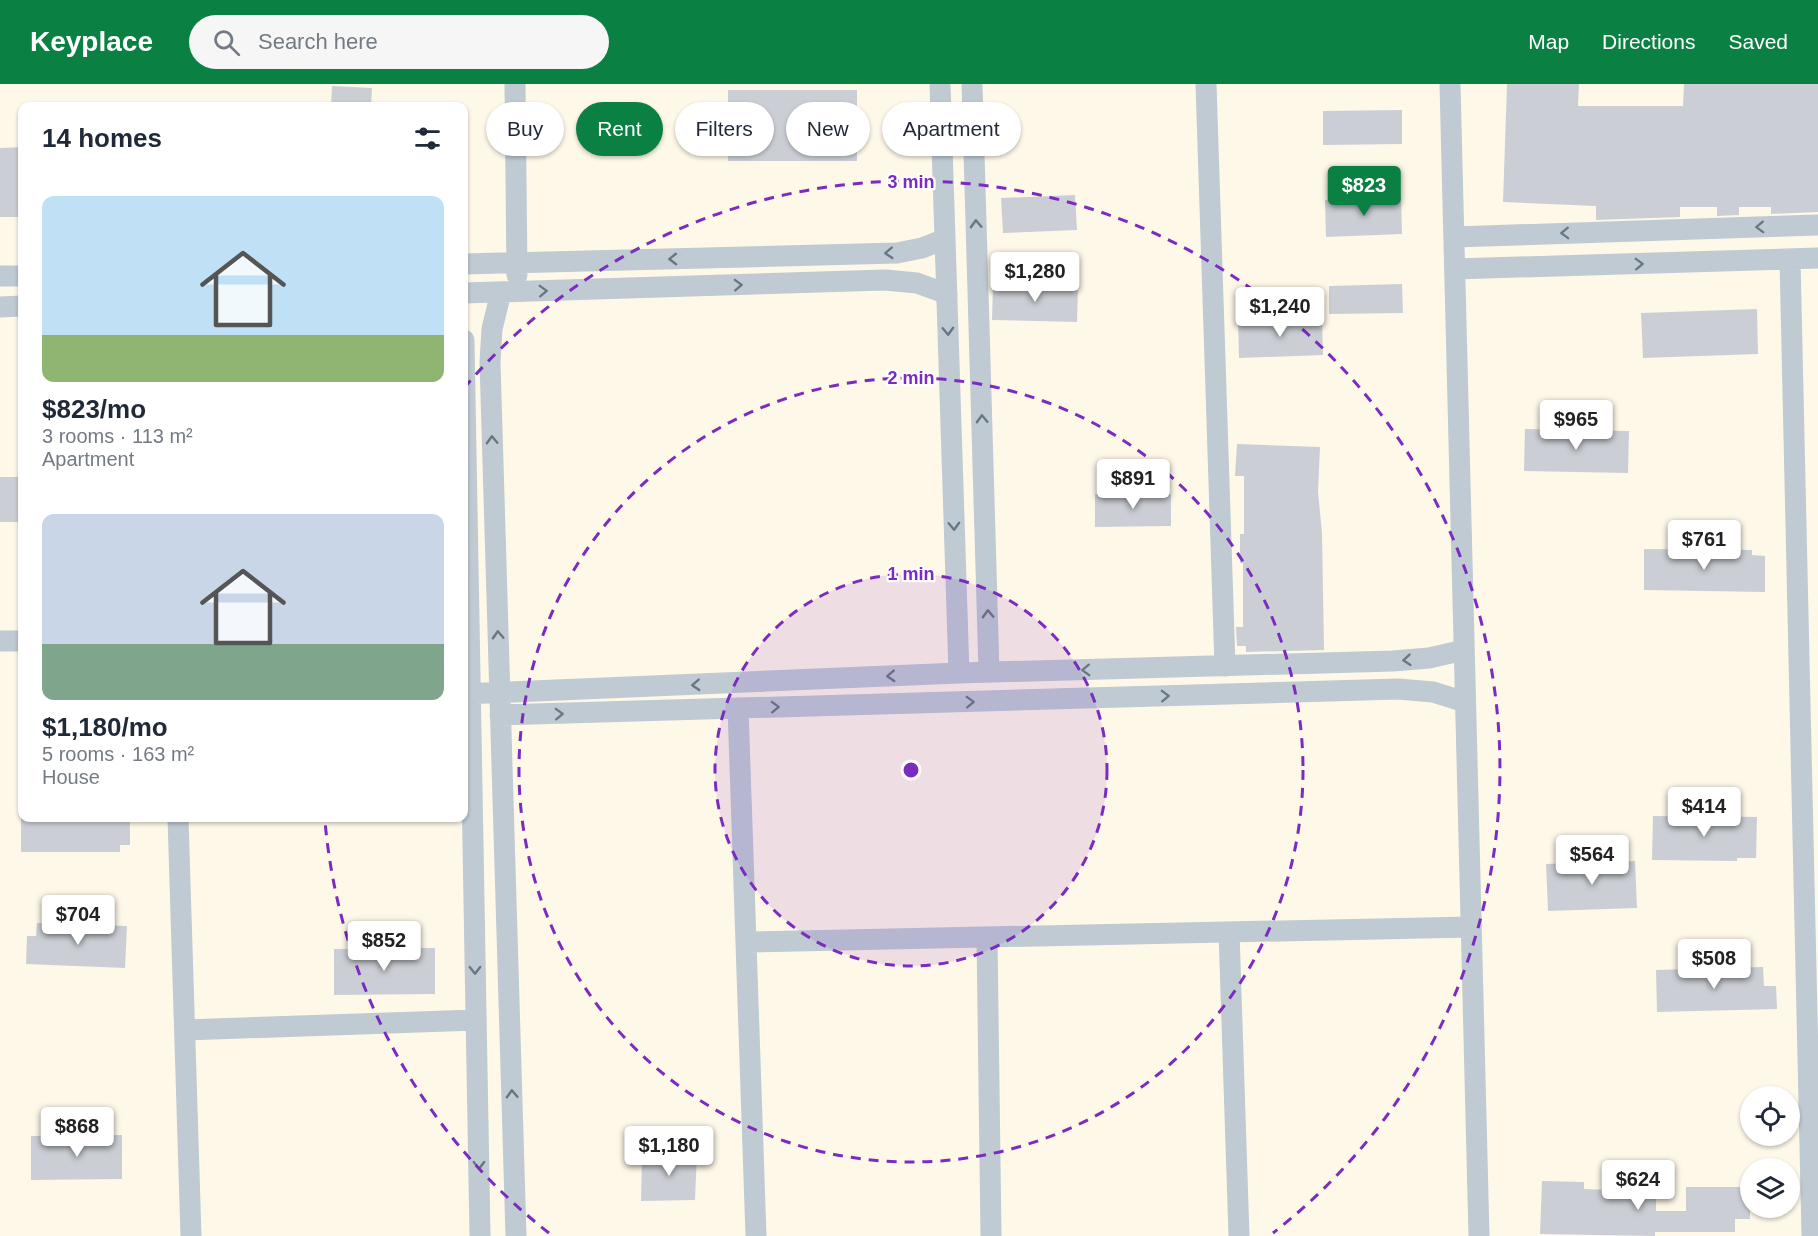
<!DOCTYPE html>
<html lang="en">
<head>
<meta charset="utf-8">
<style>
	:root { --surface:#fff; --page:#f6f6f7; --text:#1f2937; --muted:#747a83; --accent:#0b8043 }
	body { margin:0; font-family:Helvetica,sans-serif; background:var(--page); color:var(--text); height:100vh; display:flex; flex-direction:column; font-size:22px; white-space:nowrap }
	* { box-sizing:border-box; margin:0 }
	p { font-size:20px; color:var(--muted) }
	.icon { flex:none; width:33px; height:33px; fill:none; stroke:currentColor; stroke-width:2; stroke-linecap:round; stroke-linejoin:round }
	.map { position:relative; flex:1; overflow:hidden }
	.side { position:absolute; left:18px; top:18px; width:450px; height:720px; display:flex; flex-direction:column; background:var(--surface); border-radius:12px; box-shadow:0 2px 4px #0004 }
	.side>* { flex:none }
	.banner { position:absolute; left:486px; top:18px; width:570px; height:54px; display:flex; gap:12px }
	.buttons { position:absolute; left:1740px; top:1002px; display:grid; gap:12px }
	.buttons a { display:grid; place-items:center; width:60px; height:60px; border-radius:50%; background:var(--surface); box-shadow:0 2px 4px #0004; font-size:30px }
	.price { position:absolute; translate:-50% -51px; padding:0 14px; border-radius:6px; background:#fff; color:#222; font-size:20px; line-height:39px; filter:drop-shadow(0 2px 3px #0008) }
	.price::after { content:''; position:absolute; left:50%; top:36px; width:18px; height:14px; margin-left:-9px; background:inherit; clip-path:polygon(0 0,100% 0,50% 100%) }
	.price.active { background:var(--accent); color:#fff }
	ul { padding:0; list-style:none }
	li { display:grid; align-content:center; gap:12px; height:318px; padding:0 24px }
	li span { display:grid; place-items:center; height:186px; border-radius:12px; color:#555 }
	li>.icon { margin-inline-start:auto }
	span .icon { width:108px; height:108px; fill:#fffc; stroke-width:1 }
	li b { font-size:26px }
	h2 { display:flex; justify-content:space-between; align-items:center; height:72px; padding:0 24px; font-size:26px }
	.pill { padding:0 21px; border-radius:27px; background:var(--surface); box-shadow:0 2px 4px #0004; font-size:21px; line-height:54px }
	.pill.active { background:var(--accent); color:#fff }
	header { display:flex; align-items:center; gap:36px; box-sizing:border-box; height:84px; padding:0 30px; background:var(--accent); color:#fff }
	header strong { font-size:28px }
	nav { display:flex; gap:33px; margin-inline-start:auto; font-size:21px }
	.search { width:420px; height:54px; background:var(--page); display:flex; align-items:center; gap:15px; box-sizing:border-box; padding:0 21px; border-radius:33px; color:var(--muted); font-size:22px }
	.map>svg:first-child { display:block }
</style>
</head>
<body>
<header>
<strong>Keyplace</strong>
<div class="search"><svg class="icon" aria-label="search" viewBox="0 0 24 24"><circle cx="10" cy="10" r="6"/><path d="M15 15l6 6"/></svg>Search here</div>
<nav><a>Map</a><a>Directions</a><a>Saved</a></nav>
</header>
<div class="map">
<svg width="1818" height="1152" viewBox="0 0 1818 1152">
	<rect width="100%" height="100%" fill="#f3f0f0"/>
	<path fill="#fef8e9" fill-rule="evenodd" d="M0 0H1818V1152H0ZM22 22H464V734H22ZM1750 1012H1790V1052H1750ZM1750 1084H1790V1124H1750Z"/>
	<path fill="#cbcfd5" d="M1507 0H1579L1578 22H1683L1684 0H1818V128L1771 130V123H1739V131L1717 132V123H1680V133L1596 136V122L1503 118Z
		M332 2 372 4 371 22H331Z
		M728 6H857V77H728Z
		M1402 26V60L1323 61V27Z
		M22 63V133H0V64Z
		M1075 111 1077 146 1003 149 1001 114Z
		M1401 113 1402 150 1326 153 1325 116Z
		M993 200 1078 203 1077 238 992 236Z
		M1402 200 1403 229 1329 230V202Z
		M1757 225 1758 270 1643 274 1641 229Z
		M1263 233V237L1322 235 1323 271 1239 274 1238 235Z
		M1525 345 1629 347 1628 389 1524 387Z
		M1237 360 1320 363 1318 408 1322 449 1324 566 1246 568V562H1237L1236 543H1243V479H1240V450H1244V392H1235Z
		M0 393H22V438H0Z
		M1095 410H1171V442L1095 443Z
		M1644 465 1752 466V471L1765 472V508L1644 506Z
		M1653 732 1757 733 1756 774H1737V777L1652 776Z
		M21 734H130V761H120V768H21Z
		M1635 777 1637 824 1548 827 1546 780Z
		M37 839 127 842 125 884 26 880 27 852H36Z
		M435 864V910L334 911V865Z
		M1763 883 1764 902H1776L1777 925 1657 928 1656 886Z
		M122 1051V1095L31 1096V1052Z
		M697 1068 695 1116 641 1117 642 1072Z
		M1542 1097 1584 1098V1105L1642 1107V1111L1656 1112V1127H1686V1103H1750V1135H1735V1148H1655V1152L1540 1150Z"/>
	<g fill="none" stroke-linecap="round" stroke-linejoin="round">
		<path stroke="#bfcad3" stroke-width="21" d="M515 0 517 191
			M940 0 959 589
			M972 0 989 588
			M1206 0 1225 582
			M1450 0 1479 1152
			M1454 153 1818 141
			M1790 175 1812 1152
			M464 180 897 169 922 164 945 155
			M1455 185 1818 174
			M0 192H22
			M501 208 492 245 490 278 516 1152
			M464 209 885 196 917 199 947 210
			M0 223 22 222
			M464 256 480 1152
			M0 557H22
			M464 610 959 589 1393 577 1429 574 1464 566
			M738 624 756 1152
			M500 631 1398 605 1433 608 1465 618
			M178 734 191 1152
			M1229 848 1239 1152
			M987 853 991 1152
			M746 858 1471 843
			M185 946 476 936"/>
	</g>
	<defs><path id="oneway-chevron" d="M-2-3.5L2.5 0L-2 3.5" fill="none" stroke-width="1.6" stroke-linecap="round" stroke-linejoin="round" transform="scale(1.5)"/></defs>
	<g stroke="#6a7782">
		<use href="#oneway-chevron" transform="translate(976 140) rotate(-92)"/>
		<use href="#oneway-chevron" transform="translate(1760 143) rotate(178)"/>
		<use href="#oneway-chevron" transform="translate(1565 149) rotate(178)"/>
		<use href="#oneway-chevron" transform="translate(889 169) rotate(177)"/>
		<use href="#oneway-chevron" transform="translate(673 175) rotate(179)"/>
		<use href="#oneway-chevron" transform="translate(1639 180) rotate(-2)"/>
		<use href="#oneway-chevron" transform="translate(738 201) rotate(-2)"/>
		<use href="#oneway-chevron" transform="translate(543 207) rotate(-2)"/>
		<use href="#oneway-chevron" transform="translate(948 247) rotate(88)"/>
		<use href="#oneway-chevron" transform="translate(982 335) rotate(-92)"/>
		<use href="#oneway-chevron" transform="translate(492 356) rotate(-92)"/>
		<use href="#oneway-chevron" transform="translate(954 442) rotate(88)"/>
		<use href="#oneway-chevron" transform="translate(988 530) rotate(-92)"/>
		<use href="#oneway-chevron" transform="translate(498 551) rotate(-92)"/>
		<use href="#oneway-chevron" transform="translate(1407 576) rotate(175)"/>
		<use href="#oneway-chevron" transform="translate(1086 586) rotate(178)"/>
		<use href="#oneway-chevron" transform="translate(891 592) rotate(177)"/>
		<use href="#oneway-chevron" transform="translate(696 601) rotate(177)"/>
		<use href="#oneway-chevron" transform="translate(1165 612) rotate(-2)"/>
		<use href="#oneway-chevron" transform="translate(970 618) rotate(-2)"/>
		<use href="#oneway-chevron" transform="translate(775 623) rotate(-2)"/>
		<use href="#oneway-chevron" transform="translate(559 630) rotate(-2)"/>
		<use href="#oneway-chevron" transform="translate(475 886) rotate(89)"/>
		<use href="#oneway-chevron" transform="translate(512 1010) rotate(-92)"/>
		<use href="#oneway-chevron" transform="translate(479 1081) rotate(89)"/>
	</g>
	<circle cx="911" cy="686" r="196" fill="#7b2cbf" fill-opacity=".12"/>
	<g fill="none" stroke="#7b2cbf" stroke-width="3" stroke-dasharray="10 8">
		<circle cx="911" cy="686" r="196"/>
		<circle cx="911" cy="686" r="392"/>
		<path d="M549 1149A588 588 0 0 1 325 737M464 304A588 588 0 1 1 1273 1149"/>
	</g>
	<circle cx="911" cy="686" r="9" fill="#7b2cbf" stroke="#fff" stroke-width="3"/>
	<g font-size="18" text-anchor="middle" font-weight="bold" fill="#7b2cbf" stroke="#fff" stroke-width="4.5" stroke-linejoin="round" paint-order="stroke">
		<text x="911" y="104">3 min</text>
		<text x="911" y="300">2 min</text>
		<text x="911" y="496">1 min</text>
	</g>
</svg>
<div class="buttons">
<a><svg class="icon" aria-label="locate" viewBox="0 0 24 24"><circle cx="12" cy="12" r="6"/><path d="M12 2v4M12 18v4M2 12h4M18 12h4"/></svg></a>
<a><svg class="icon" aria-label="layers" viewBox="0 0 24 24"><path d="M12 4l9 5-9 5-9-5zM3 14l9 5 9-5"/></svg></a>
</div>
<b class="price active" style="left:1364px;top:133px">$823</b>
<b class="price" style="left:1035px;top:219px">$1,280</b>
<b class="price" style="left:1280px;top:254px">$1,240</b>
<b class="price" style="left:1576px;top:367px">$965</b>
<b class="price" style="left:1133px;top:426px">$891</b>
<b class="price" style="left:1704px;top:487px">$761</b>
<b class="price" style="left:1704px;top:754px">$414</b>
<b class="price" style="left:1592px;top:802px">$564</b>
<b class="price" style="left:78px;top:862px">$704</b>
<b class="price" style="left:384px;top:888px">$852</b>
<b class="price" style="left:1714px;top:906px">$508</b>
<b class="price" style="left:77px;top:1074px">$868</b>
<b class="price" style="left:669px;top:1093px">$1,180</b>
<b class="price" style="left:1638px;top:1127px">$624</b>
<div class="banner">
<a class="pill">Buy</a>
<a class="pill active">Rent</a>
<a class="pill">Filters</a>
<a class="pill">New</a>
<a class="pill">Apartment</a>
</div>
<section class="side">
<h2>14 homes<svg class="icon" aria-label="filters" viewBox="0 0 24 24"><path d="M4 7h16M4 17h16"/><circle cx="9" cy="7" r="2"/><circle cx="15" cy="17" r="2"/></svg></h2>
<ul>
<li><span style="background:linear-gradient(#bfe0f5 75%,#8fb573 0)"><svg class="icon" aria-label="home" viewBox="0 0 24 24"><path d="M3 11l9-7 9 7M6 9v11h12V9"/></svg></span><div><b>$823/mo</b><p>3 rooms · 113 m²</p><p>Apartment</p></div></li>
<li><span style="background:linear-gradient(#c9d6e8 70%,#7fa58c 0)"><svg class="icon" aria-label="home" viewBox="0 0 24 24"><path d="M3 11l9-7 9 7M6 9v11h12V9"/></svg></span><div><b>$1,180/mo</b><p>5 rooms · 163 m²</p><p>House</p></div></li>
</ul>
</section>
</div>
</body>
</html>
